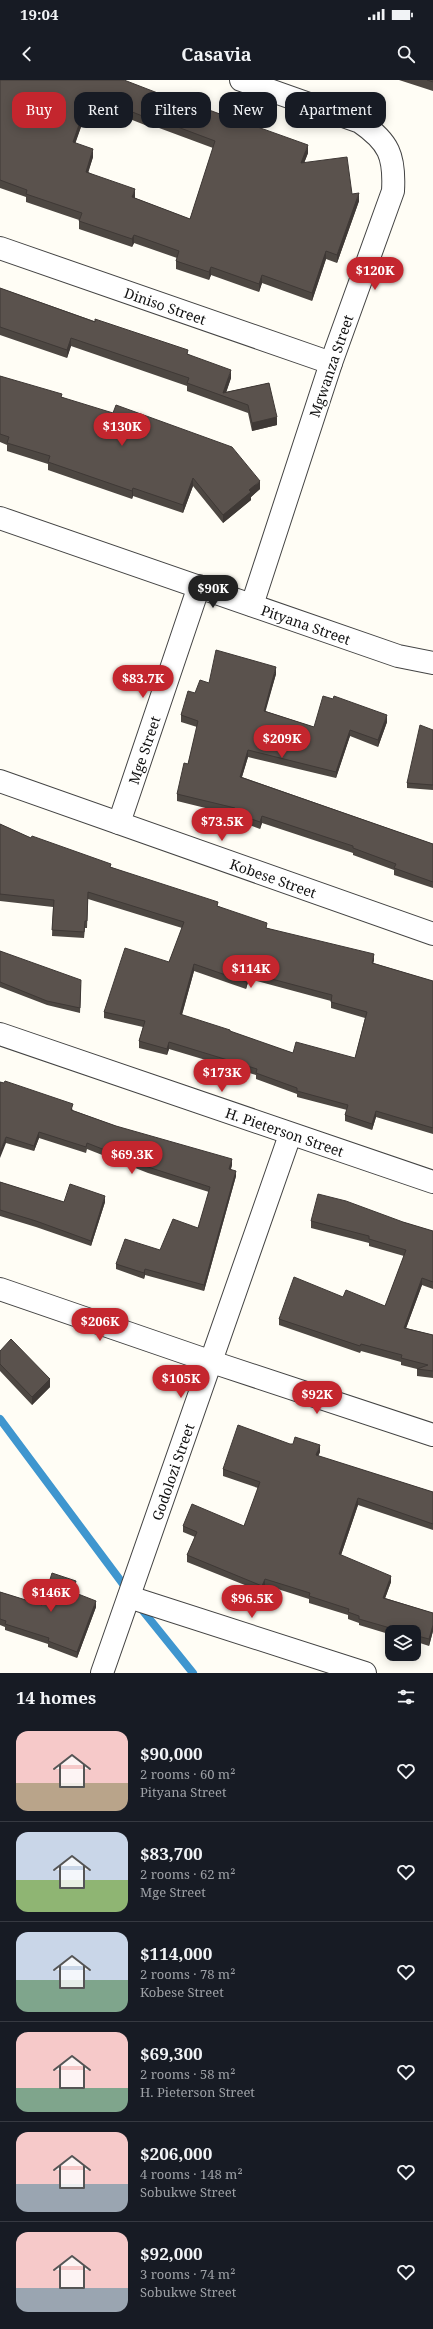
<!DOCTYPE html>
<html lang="en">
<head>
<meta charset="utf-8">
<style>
	:root { --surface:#171b24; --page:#20242c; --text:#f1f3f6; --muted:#9ea1a6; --line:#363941; --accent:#c4262e }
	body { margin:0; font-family:"Noto Serif",serif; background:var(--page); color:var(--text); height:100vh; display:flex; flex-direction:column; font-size:15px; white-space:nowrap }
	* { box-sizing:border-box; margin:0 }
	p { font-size:13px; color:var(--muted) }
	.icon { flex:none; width:22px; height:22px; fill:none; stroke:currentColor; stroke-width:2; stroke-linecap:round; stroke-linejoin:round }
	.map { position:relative; height:1593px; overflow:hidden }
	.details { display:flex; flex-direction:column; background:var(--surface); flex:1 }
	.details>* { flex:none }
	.guide { position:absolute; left:12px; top:12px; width:409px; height:36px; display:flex; gap:8px }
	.controls { position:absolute; left:385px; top:1545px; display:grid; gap:8px }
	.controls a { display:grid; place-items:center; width:36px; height:36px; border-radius:8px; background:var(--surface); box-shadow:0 2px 10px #0003; font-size:20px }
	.price { position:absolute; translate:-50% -34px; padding:0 9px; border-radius:14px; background:var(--accent); color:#fff; font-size:13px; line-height:26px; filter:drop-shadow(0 1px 2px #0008) }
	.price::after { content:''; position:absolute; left:50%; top:24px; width:12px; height:9px; margin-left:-6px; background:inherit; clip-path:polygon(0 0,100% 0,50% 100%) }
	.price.current { background:#222; color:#fff }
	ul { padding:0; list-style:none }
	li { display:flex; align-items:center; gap:12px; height:100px; padding:0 16px }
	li+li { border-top:1px solid var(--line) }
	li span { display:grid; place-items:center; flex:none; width:112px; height:80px; border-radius:12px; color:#555 }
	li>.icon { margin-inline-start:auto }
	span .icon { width:48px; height:48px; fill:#fffc; stroke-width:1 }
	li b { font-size:17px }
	h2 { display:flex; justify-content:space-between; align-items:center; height:48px; padding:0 16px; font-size:17px }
	.chip { padding:0 14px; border-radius:12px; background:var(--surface); box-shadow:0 2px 10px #0003; font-size:14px; line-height:36px }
	.chip.current { background:var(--accent); color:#fff }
	.status { display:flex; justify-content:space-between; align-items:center; height:28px; padding:0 20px; background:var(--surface); direction:ltr }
	.status svg { height:11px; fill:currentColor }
	header { display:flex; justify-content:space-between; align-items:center; height:52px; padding:0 16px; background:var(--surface); font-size:18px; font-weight:700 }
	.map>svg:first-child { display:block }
</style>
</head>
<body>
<div class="status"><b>19:04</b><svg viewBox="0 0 49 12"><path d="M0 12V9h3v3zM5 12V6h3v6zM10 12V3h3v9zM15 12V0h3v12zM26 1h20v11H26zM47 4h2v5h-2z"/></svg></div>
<header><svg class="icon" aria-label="back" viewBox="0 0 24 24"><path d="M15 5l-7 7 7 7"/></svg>Casavia<svg class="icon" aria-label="search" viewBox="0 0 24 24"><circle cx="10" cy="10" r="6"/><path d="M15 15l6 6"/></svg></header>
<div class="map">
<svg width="433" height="1593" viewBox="0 0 433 1593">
	<rect width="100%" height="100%" fill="#fffdf5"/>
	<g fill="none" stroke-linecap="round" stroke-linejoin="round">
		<path stroke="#3f96cf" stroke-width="8" d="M0 1339 129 1512
			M139 1526 193 1593"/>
		<defs>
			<g id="minor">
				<path d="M241 0 360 42C389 62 395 76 393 111L331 283 252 525"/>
				<path id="s1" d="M0 168 331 283"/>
				<path id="s2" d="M0 438 398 576 433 583"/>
				<path id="s3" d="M0 701 433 854"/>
				<path id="s4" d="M119 743 199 506"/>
				<path id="s5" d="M0 954 433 1102"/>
				<path d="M0 1209 212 1282 433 1355"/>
				<path d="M129 1517 365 1593"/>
				<path id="s6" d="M102 1593 290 1055"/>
			</g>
		</defs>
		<use href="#minor" stroke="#444" stroke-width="24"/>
		<use href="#minor" stroke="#fff" stroke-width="22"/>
	</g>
	<path fill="#4d4742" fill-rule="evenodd" d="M0 0 181 22 254 45 308 73 304 83 352 114 359 121 337 183 326 179 312 221 262 203 259 212 211 195 209 200 176 189V181L177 178 134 163 132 167 79 149V140L26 122V117L0 108ZM102 28 150 47 151 45 213 68 190 139 135 118V117L88 92 93 77 75 63 87 30 100 34Z
		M399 0H433V11Z
		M0 208 188 274 231 298 226 312 269 303 277 345 252 351 248 333 187 311V306L71 266 67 278 0 255Z
		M0 296 62 317 260 409 251 417V420L223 443 193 406 183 433 133 416 132 419 48 390V384L7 371V365L0 362Z
		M276 594 265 631 314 647 387 642 378 667 350 656 336 698 248 677 242 697 433 764V808L394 795V790L353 775V773L262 743 260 749 234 739V735L177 721V714L188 684 197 647 181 642V635L195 613 209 603Z
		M433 650V710L407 708V703Z
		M0 744 31 758 218 826 267 848 374 880 373 883 433 901V1054L376 1037 372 1050 345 1041V1035L347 1030 297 1017V1014L256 999V995L169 969 167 975 139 968V961L143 947 104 938V932L169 882 182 848 88 819 87 848H85L84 858 52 856 53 827 0 821ZM194 891 246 909 249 899 331 921V928L365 938 355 978 293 973 182 935Z
		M0 871 81 905 80 933 47 925 0 907Z
		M0 1002 73 1029 72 1030 116 1046 232 1085 231 1089 236 1096 204 1211 145 1195 144 1199 116 1189V1184L160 1170 198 1148 209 1112 148 1093 87 1069 86 1073 39 1058 34 1071 6 1063Z
		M0 1102 64 1122H105L91 1166 36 1147 0 1136Z
		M311 1141 403 1142 433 1151V1209L422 1205 406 1248 433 1255V1298L417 1296V1289L401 1285V1282L361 1271 360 1273 279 1245V1239L343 1217 385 1226 404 1176 369 1166V1163L311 1148Z
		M0 1271 50 1307 32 1325 0 1291Z
		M290 1364 320 1372 318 1376 433 1412V1450L358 1425 341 1475 391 1502 385 1518 433 1533V1551L429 1566 414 1561V1552H392V1555L359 1545V1543L348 1539V1535L309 1523V1519L265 1505 262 1512 187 1482V1475L195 1457 183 1452V1446H244L258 1408 223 1396V1389Z
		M76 1507 74 1513 96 1527 77 1578 48 1567V1564L5 1550V1547L0 1545V1512L42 1525Z"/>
	<path fill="#3f3936" d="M102 20V28L100 34V26Z
		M87 22V30L73 70V62Z
		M308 65V73L301 91V83Z
		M93 69V77L86 100V92Z
		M135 109V117L132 125V117Z
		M359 113V121L337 183V175Z
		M134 155V163L132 167V159Z
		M326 171V179L312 221V213Z
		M211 187V195L209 200V192Z
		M262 195V203L259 212V204Z
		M71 258V266L67 278V270Z
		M231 290V298L225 316 223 313Z
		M277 337V345L252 351V343Z
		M193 398V406L183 433V425Z
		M260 401V409L251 417V420L223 443V435L249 410Z
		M133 408V416L132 419V411Z
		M276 587V594L264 637V631Z
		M387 635V642L378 667V660Z
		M350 650V656L336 698V692Z
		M248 670V677L240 703V697Z
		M262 736V743L260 749V742Z
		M374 874V880L372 889V883Z
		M194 884V891L180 941V934Z
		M249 893V899L246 909V902Z
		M169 962V969L167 975V969Z
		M376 1031V1037L372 1050V1044Z
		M39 1052V1058L34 1071V1066Z
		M6 1057V1063L0 1078V1072Z
		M232 1079V1085L229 1094V1089Z
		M236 1091V1096L204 1211V1205Z
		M105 1116V1122L91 1166V1161Z
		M145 1189V1195L144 1199V1193Z
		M422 1198V1205L404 1254V1248Z
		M50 1299V1307L32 1325V1317Z
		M320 1365V1372L316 1381V1375Z
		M358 1418V1425L339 1481V1474Z
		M391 1496V1502L383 1524V1518Z
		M265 1499V1505L262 1512V1506Z
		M76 1501V1507L73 1518V1512Z
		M96 1521V1527L77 1578V1572Z
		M433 1545V1551L429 1566V1559Z"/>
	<path fill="#5a524d" stroke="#3f3936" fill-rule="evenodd" d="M0 0H124L181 22 182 20 228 37 229 33 254 41 252 45 308 65 301 83 347 77 352 114 359 113 337 175 326 171 312 213 262 195 259 204 211 187 209 192 176 181 179 171 134 155 132 159 79 141 82 133 26 114 27 110 0 100ZM102 20 150 39 151 37 215 61 190 139 132 117 135 109 86 92 93 69 73 62 87 22 100 26Z
		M427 0H433V2Z
		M0 208 95 242V239L188 270 187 274 231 290 223 313 269 303 277 337 252 343 248 325 187 303 189 298 71 258 67 270 0 247Z
		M0 296 62 314 61 317 113 333 116 325 232 367 260 401 249 410 251 412 223 435 193 398 183 425 133 408 132 411 48 382 50 376 7 363 9 357 0 354Z
		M216 570 276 587 264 631 314 647 323 616 333 619 334 616 387 635 378 660 350 650 336 692 248 670 240 697 433 764V802L394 788 396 784 353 768V766L262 736 260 742 234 733 235 728 177 714 184 683 188 684 198 641 181 635 188 611 195 613 200 600 209 603Z
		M420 645 433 650V705L407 703Z
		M0 744 31 758 32 756 111 784 110 787 218 822 217 826 267 843 266 848 374 874 372 883 433 901V1048L376 1031 372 1044 345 1035 348 1025 297 1011V1008L256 993 257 989 169 962 167 969 139 961 145 941 104 932 125 868 169 882 184 842 88 812 87 841H85L84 852 52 850 54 820 0 814ZM194 884 246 902 249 893 332 915 331 922 367 932 355 978 296 962 293 973 230 951V950L180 934Z
		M0 871 81 900 80 928 47 921 0 902Z
		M5 1001 73 1024 71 1030 116 1046 232 1079 229 1089 236 1091 204 1205 145 1189 144 1193 116 1184 125 1159 160 1170 173 1139 198 1148 210 1107 148 1087 87 1063 86 1067 39 1052 34 1066 6 1057 0 1072V1002L4 1003Z
		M0 1102 64 1122 70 1104 105 1116 91 1161 36 1141 0 1130Z
		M318 1114 346 1121 403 1142 433 1151V1202L422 1198 404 1248 433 1255V1291L417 1289 428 1285 401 1278 402 1275 361 1264 360 1266 279 1239 294 1197 343 1217 346 1210 385 1226 406 1170 369 1159V1156L311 1141Z
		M11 1259 50 1299 32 1317 0 1284V1271Z
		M238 1345 290 1364H293L295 1357 320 1365 316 1375 433 1412V1444L358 1418 339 1474 391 1496 383 1518 433 1533V1545L429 1559 414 1555V1552H404L359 1539V1536L348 1532 349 1529 309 1516 310 1513 265 1499 262 1506 187 1475 197 1452 183 1446 192 1424 244 1446 260 1402 223 1389Z
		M52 1493 76 1501 73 1512 96 1521 77 1572 48 1561 49 1558 5 1544 6 1541 0 1539V1512L42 1525Z"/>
	<g text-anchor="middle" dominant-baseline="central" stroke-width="4" stroke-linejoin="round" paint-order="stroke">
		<g font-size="14" fill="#111" stroke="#fff">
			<text stroke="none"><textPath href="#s1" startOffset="175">Diniso Street</textPath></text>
			<text transform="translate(331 286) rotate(-71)">Mgwanza Street</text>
			<text stroke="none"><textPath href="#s2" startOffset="324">Pityana Street</textPath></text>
			<text stroke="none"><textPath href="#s4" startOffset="77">Mge Street</textPath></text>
			<text stroke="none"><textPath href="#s3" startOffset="290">Kobese Street</textPath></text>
			<text stroke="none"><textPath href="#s5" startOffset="301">H. Pieterson Street</textPath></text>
			<text stroke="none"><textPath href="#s6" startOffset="213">Godolozi Street</textPath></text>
		</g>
	</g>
</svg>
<div class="controls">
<a><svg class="icon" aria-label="layers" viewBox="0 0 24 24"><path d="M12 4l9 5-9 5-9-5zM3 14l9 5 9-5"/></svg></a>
</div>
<b class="price" style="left:375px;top:211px">$120K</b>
<b class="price" style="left:122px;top:367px">$130K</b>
<b class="price current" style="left:213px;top:529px">$90K</b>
<b class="price" style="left:143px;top:619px">$83.7K</b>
<b class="price" style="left:282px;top:679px">$209K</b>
<b class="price" style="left:222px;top:762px">$73.5K</b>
<b class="price" style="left:251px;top:909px">$114K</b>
<b class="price" style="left:222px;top:1013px">$173K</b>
<b class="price" style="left:132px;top:1095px">$69.3K</b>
<b class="price" style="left:100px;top:1262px">$206K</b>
<b class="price" style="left:181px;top:1319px">$105K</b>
<b class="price" style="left:317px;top:1335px">$92K</b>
<b class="price" style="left:51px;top:1533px">$146K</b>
<b class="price" style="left:252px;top:1539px">$96.5K</b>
<div class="guide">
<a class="chip current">Buy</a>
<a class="chip">Rent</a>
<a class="chip">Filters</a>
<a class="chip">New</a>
<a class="chip">Apartment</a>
</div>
</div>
<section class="details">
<h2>14 homes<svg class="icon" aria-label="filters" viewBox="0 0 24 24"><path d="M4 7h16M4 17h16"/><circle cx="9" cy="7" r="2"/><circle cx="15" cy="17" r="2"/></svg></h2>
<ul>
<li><span style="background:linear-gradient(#f6c9c9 65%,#b9a48a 0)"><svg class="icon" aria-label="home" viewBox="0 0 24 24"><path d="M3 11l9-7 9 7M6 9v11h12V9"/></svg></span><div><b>$90,000</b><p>2 rooms · 60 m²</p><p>Pityana Street</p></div><svg class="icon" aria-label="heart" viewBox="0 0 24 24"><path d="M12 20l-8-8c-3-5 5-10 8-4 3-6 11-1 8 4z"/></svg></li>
<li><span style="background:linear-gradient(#c9d6e8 60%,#8fb573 0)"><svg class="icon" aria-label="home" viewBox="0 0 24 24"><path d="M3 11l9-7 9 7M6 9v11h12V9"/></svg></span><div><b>$83,700</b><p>2 rooms · 62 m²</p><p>Mge Street</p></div><svg class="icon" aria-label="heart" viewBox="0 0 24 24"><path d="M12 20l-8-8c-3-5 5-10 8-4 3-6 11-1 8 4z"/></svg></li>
<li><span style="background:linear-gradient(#c9d6e8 60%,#7fa58c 0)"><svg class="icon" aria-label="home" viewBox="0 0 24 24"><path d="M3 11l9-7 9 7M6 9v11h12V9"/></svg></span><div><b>$114,000</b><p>2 rooms · 78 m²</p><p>Kobese Street</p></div><svg class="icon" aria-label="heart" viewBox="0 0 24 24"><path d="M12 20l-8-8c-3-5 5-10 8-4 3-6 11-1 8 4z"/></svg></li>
<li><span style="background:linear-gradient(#f6c9c9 70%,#7fa58c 0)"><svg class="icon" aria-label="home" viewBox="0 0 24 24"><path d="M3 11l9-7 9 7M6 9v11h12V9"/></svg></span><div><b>$69,300</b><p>2 rooms · 58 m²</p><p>H. Pieterson Street</p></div><svg class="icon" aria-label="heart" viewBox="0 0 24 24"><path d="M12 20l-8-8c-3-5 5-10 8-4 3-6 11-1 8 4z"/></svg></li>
<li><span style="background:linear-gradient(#f6c9c9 65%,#9aa5b1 0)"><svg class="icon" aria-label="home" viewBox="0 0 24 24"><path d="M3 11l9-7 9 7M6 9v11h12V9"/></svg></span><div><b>$206,000</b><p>4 rooms · 148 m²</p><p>Sobukwe Street</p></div><svg class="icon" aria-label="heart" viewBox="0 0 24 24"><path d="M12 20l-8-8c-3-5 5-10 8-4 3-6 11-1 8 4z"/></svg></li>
<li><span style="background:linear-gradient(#f6c9c9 70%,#9aa5b1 0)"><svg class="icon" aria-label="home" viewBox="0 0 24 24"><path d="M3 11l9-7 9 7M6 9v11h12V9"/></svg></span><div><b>$92,000</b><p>3 rooms · 74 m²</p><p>Sobukwe Street</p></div><svg class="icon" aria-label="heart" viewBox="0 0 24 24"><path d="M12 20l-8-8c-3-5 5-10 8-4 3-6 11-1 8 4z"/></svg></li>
</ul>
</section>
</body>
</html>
